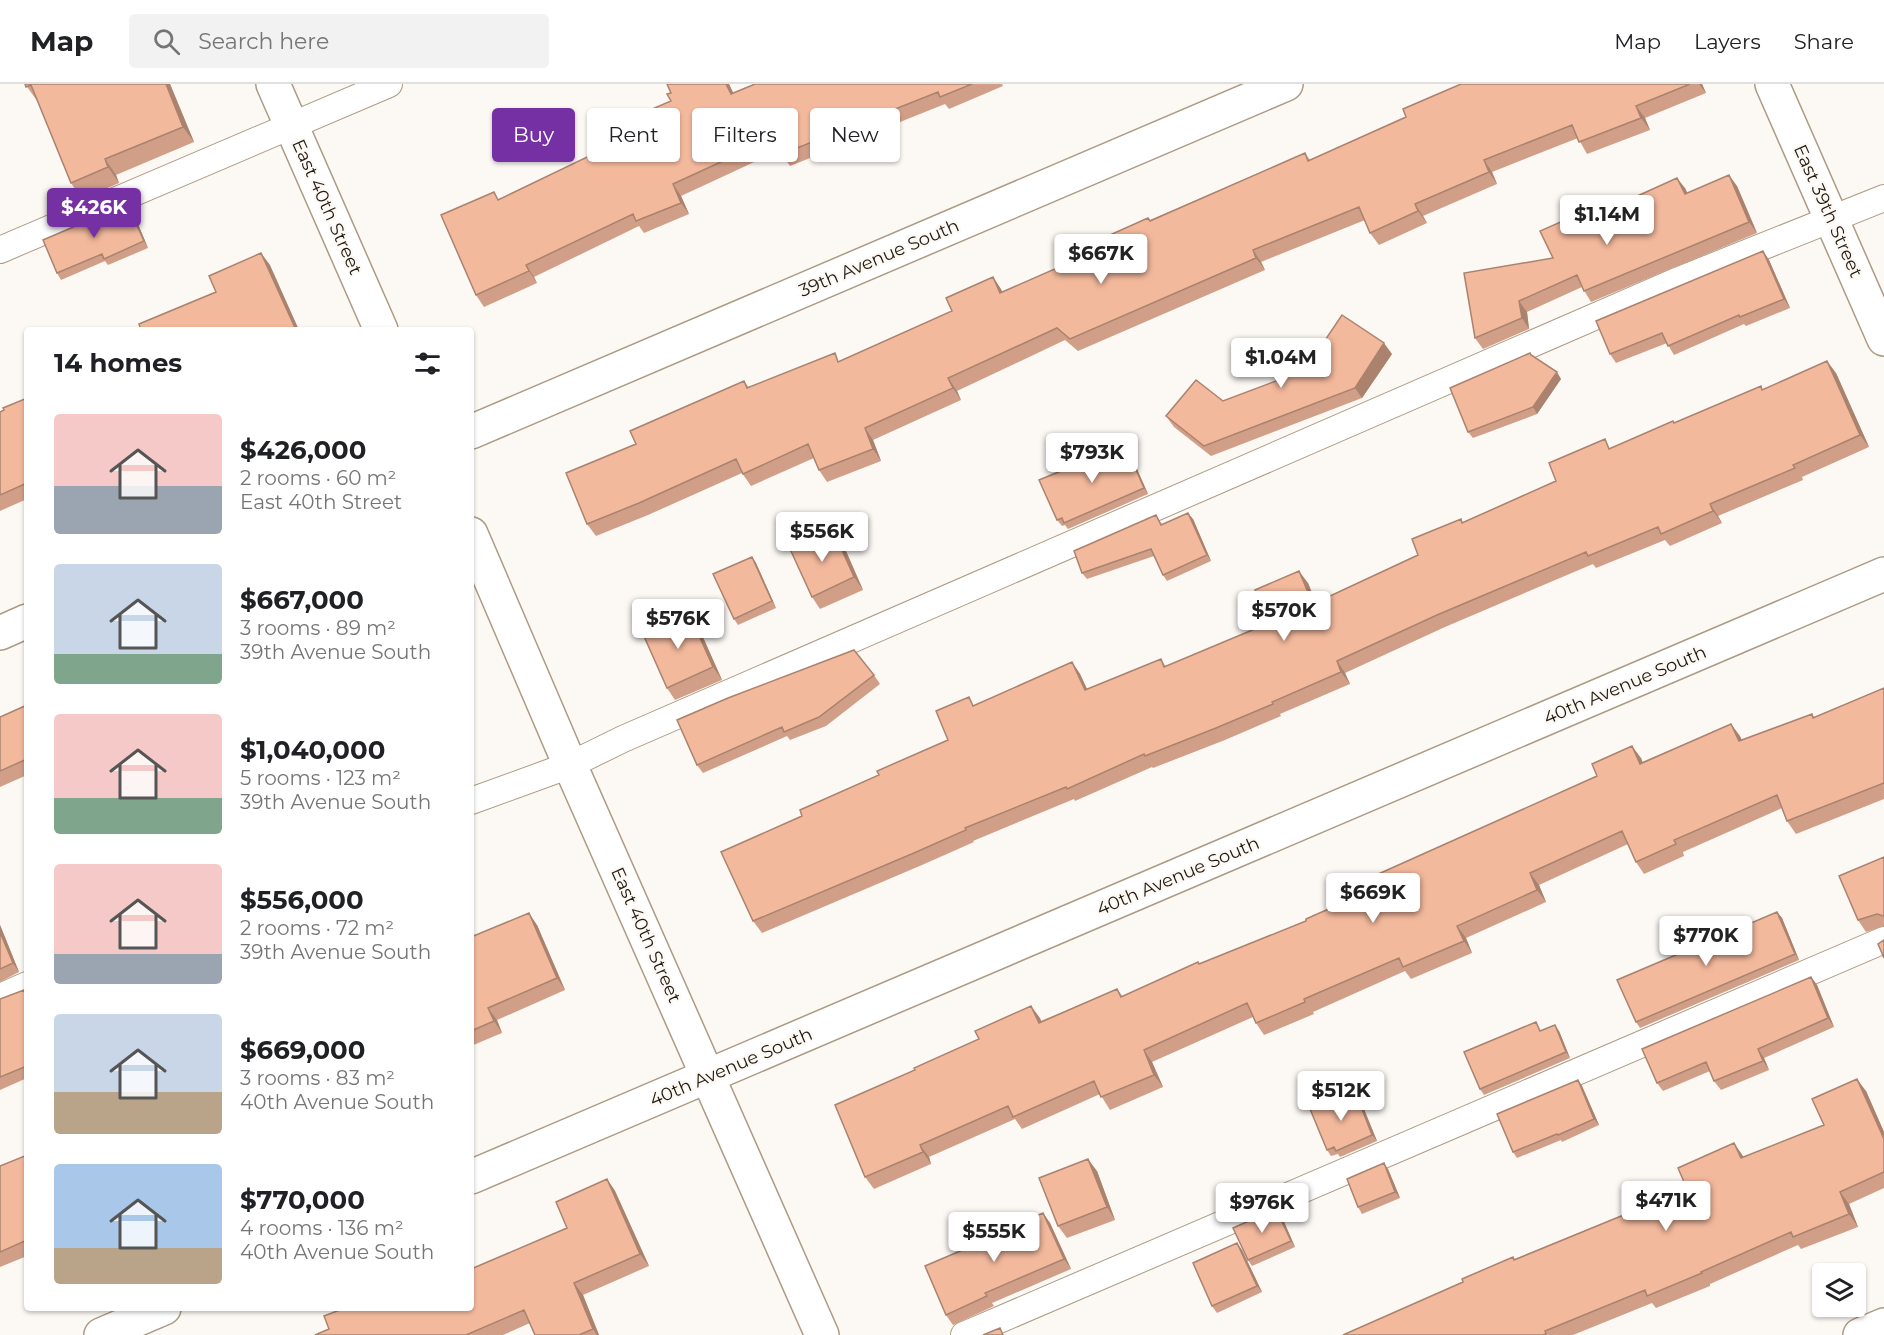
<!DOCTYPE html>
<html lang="en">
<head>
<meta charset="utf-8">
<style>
	:root { --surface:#fff; --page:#f2f2f2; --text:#202124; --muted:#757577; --line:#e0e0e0; --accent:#7530a4 }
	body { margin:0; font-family:Montserrat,sans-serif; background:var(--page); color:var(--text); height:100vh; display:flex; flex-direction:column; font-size:22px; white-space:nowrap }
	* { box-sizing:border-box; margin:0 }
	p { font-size:20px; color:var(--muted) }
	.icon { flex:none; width:33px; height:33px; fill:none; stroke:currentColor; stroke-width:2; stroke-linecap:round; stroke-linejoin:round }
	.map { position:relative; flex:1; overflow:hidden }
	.panel { position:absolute; left:24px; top:243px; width:450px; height:984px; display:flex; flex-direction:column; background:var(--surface); border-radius:6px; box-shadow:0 2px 4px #0004 }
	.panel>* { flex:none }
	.guide { position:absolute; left:492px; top:24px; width:570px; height:54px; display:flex; gap:12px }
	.buttons { position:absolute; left:1812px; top:1179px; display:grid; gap:12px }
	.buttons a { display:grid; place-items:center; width:54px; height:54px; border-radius:6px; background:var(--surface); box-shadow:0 2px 4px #0004; font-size:30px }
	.price { position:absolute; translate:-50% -51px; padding:0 14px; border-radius:6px; background:#fff; color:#222; font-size:20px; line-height:39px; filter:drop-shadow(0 2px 3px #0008) }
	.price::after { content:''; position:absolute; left:50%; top:36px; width:18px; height:14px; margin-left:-9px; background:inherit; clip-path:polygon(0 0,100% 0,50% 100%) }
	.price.selected { background:var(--accent); color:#fff }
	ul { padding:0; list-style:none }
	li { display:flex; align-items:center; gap:18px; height:150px; padding:0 30px }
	li span { display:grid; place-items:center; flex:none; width:168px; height:120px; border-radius:6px; color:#555 }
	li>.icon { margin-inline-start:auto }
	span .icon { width:72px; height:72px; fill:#fffc; stroke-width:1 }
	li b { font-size:26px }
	h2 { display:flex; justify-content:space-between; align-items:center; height:72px; padding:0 30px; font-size:26px }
	.pill { padding:0 21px; border-radius:6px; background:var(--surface); box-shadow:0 2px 4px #0004; font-size:21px; line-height:54px }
	.pill.selected { background:var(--accent); color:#fff }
	header { display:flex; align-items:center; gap:36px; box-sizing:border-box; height:84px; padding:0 30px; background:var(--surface); border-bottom:2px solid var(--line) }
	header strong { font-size:28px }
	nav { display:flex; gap:33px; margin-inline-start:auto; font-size:21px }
	.search { width:420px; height:54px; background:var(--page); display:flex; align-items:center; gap:15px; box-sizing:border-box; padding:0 21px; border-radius:6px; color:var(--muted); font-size:22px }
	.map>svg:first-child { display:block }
</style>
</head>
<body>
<header>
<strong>Map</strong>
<div class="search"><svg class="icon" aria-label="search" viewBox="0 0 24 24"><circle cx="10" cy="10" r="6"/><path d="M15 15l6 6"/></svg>Search here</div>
<nav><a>Map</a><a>Layers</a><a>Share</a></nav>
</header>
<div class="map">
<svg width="1884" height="1251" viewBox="0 0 1884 1251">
	<rect width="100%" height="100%" fill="#fcf8f4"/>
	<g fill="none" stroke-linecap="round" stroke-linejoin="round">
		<defs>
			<path id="lane" d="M0 166 389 0
				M471 717 570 681 623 655 1679 196 1884 114
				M0 913 27 901
				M964 1251 1884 856"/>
			<path id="street" d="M273 0 381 246
				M1772 0 1884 255
				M471 348 1286 0
				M471 450 570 681 822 1251
				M0 549 27 537
				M471 1093 1884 490
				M101 1251 164 1224
				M1860 1251 1884 1241"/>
		</defs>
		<use href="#lane" stroke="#ac9b84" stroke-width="28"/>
		<use href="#street" stroke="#ac9b84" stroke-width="36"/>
		<use href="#lane" stroke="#fff" stroke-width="26"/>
		<use href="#street" stroke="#fff" stroke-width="33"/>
	</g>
	<path fill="#d19f87" d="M25 0H170L194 58 116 91 119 99 82 115 71 99 38 18Z
		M667 0H729L733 9 755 0H1002L1003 2 949 25 945 20 790 82 782 70 780 66 681 112 689 130 644 149 639 142 534 193 537 199 484 223 476 211 499 115 606 64 671 17V9Z
		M1461 0H1702L1706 9 1645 34 1650 46 1587 70 1578 54 1492 88 1497 100 1423 132 1427 139 1379 161 1370 149 1365 136 1261 178 1265 186 1078 267 1065 256 957 307 961 316 873 356 881 377 827 398 819 386 814 374 751 402 742 389 648 431 596 452 587 440 636 360 744 297 749 304 840 277 952 227 993 193 1002 208 1098 166 1148 134 1150 136 1305 69 1310 76 1406 33Z
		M1737 102 1757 149 1591 218 1582 203 1527 228 1529 245 1483 265 1475 254 1553 174 1603 128 1685 104 1687 109Z
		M132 126 148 164 108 181 105 177 61 196 57 189Z
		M1763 167 1769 176 1790 224 1746 242 1744 240 1674 271 1667 259 1616 279 1610 270Z
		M1530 269 1533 273 1561 295 1537 330 1473 354 1468 348Z
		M1392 270 1362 314 1211 372 1174 343 1166 332 1223 317Z
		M1836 289 1869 363 1802 393 1803 396 1718 432 1722 439 1670 462 1665 456 1596 484 1593 480 1445 543 1345 589 1350 600 1280 630 1281 632 1225 656 1153 684 1152 683 1075 717 1074 715 973 757 974 758 922 781 762 849 753 837 802 732 948 656 975 621 1072 578 1080 590 1087 605 1161 575 1166 583 1269 539 1308 499 1316 518 1418 471 1463 438 1556 397 1611 364 1674 339 1763 306Z
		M27 314V415L0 427V328Z
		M1129 367 1148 410 1068 445 1065 441 1062 442 1057 436Z
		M1193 435 1211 477 1167 497 1163 491 1154 472 1087 495 1082 489 1161 438 1162 441Z
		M833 446 842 458 863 506 820 525 812 513Z
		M752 473 756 479 776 524 738 541 734 535Z
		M698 542 722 596 675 616 667 604Z
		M874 591 880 600 826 642 790 656 787 652 703 689 697 681Z
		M1884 604V715L1796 750 1787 737 1782 724 1683 768 1684 772 1644 790 1636 778 1628 760 1539 801 1546 818 1466 854 1472 869 1411 895 1405 887 1313 928 1314 930 1264 951 1256 939 1253 933 1152 978 1163 1003 1110 1026 1100 1010 1022 1045 1015 1035 929 1073 931 1080 874 1105 865 1093 915 986 979 955 1031 922 1041 937 1117 905 1123 913 1199 880 1306 837 1641 674 1642 678 1731 640 1742 656 1812 630 1814 633Z
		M27 621V691L0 703V633Z
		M1884 773V842L1866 848 1858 836Z
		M1777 828 1782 834 1799 876 1640 944 1636 938Z
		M0 841 19 888 0 898Z
		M537 841 565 906 497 936 502 949 471 962V853Z
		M1811 893 1817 901 1834 943 1764 974 1769 986 1721 1006 1714 997 1710 987 1663 1007 1657 999Z
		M24 906 27 911V994L0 1006V915Z
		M1541 947H1559L1570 974 1484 1011 1480 1005Z
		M1578 996 1582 1002 1599 1041 1562 1058 1561 1056 1517 1074 1513 1068Z
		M1355 1007 1359 1013 1377 1057 1340 1073 1338 1070 1331 1072 1327 1066Z
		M1866 1007 1884 1048V1104L1849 1120 1858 1143 1801 1165 1798 1161 1710 1200V1202L1656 1224 1652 1219 1573 1251H1343L1463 1198 1513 1173 1515 1175 1687 1105 1734 1059 1743 1073 1824 1041Z
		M27 1071V1172L0 1183V1082Z
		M1388 1085 1400 1114 1362 1130 1358 1123Z
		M1097 1087 1115 1136 1067 1154 1058 1142Z
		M607 1095 615 1107 649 1182 583 1211 599 1251H535L530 1239 503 1251H315L471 1224 567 1144Z
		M1276 1125 1281 1131 1295 1163 1252 1182 1248 1176Z
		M1043 1129 1050 1139 1071 1185 992 1219 994 1222 953 1241 946 1231 972 1162Z
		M1237 1159 1242 1166 1262 1208 1217 1229 1212 1222Z"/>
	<path fill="#aa826e" d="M166 0H170L194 58 183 43Z
		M726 0H729L739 21 731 10Z
		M1699 0H1702L1706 9Z
		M1636 22 1645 34 1650 46 1641 34Z
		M105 75 116 91 119 99 108 83Z
		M1484 76 1492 88 1497 100 1489 88Z
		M1729 91 1737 102 1757 149 1749 138Z
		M1677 94 1685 104 1693 121 1685 110Z
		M673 100 681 112 689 130 681 119Z
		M127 120 132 126 148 164 144 157Z
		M1415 120 1423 132 1427 139 1418 127Z
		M1253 166 1261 178 1265 186 1256 174Z
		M1763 167 1769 176 1790 224 1784 215Z
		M261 169 270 181 299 246H296Z
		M526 181 534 193 537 199 529 187Z
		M993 193 1001 205 1008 221 1000 209Z
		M1519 217 1527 228 1529 245 1522 234Z
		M1384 259 1392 270 1362 314 1355 304Z
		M1827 277 1836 289 1869 363 1860 351Z
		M1557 288 1561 295 1537 330 1533 323Z
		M948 294 957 307 961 316 953 304Z
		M865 344 873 356 881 377 873 365Z
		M1125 361 1129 367 1148 410 1144 404Z
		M1710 420 1718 432 1722 439 1713 427Z
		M1188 429 1193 435 1211 477 1207 471Z
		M833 446 842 458 863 506 854 493Z
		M752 473 756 479 776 524 772 517Z
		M1299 487 1308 499 1321 532 1313 520Z
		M689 529 698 542 722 596 713 583Z
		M1337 577 1345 589 1350 600 1341 588Z
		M1072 578 1080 590 1093 618 1085 606Z
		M1731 640 1740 652 1748 670 1739 657Z
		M1632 662 1641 674 1648 692 1640 680Z
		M1530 789 1539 801 1546 818 1537 806Z
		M1777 828 1782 834 1799 876 1795 870Z
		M529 829 537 841 565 906 557 894Z
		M0 841 19 888 13 879 0 848Z
		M1457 842 1466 854 1472 869 1464 857Z
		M1811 893 1817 901 1834 943 1828 934Z
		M1031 922 1040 934 1047 951 1039 939Z
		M488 924 497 936 502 949 494 937Z
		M1555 941 1559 947 1570 974 1566 968Z
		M1758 965 1764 974 1769 986 1763 977Z
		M1144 966 1152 978 1163 1003 1154 991Z
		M1857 995 1866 1007 1884 1048V1055Z
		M1578 996 1582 1002 1599 1041 1594 1035Z
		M1355 1007 1359 1013 1377 1057 1372 1051Z
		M1734 1059 1743 1072 1749 1087 1741 1074Z
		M920 1061 929 1073 931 1080 923 1068Z
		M1088 1075 1097 1087 1115 1136 1107 1123Z
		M1384 1079 1388 1085 1400 1114 1395 1108Z
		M607 1095 615 1107 649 1182 640 1170Z
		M1840 1108 1849 1120 1858 1143 1849 1130Z
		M1276 1125 1281 1131 1295 1163 1291 1157Z
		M1043 1129 1050 1139 1071 1185 1064 1175Z
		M1237 1159 1242 1166 1262 1208 1257 1202Z
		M574 1199 583 1211 599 1251H597L593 1245Z"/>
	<path fill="#f3b99d" stroke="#aa826e" stroke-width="1.5" d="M25 0H166L183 43 105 75 108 83 71 99 31 1 26 3Z
		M667 0H726L731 10 755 0H972L940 13 938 8 782 70 775 53 673 100 681 119 636 137 633 130 526 181 529 187 476 211 441 131 494 108 498 116 606 64 599 48 671 17 667 10 671 9Z
		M1461 0H1690L1636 22 1641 34 1579 58 1572 41 1484 76 1489 88 1415 120 1418 127 1370 149 1359 123 1253 166 1256 174 1070 255 1057 244 948 294 953 304 865 344 873 365 819 386 808 360 743 390 736 375 639 419 587 440 566 389 636 360 630 347 744 297 747 304 835 269 838 278 952 227 946 214 993 193 1000 209 1098 166 1094 158 1148 134 1150 137 1305 69 1308 77 1406 33 1403 25Z
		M1729 91 1749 138 1584 207 1577 191 1519 217 1522 234 1475 254 1464 189 1553 174 1540 147 1599 121 1602 128 1677 94 1685 110Z
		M127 120 144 157 104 175 102 170 57 189 43 156Z
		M1763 167 1784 215 1740 233 1739 231 1668 262 1662 249 1610 270 1596 237Z
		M261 169 296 246H141L139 240 216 208 209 192Z
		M1342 231 1384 259 1355 304 1204 362 1166 332 1196 296 1223 317 1305 286Z
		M1530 269 1531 271 1557 288 1533 323 1468 348 1450 304Z
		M1827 277 1860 351 1793 381 1795 384 1710 420 1713 427 1661 450 1658 443 1588 472 1586 468 1437 531 1337 577 1341 588 1272 618 1273 620 1216 644 1145 672 1144 670 1067 705 1066 703 965 744 966 746 914 769 753 837 721 768 802 732 800 726 879 691 877 687 948 656 936 627 969 613 973 622 1072 578 1085 606 1161 575 1164 583 1269 539 1255 506 1299 487 1313 520 1418 471 1412 455 1461 435 1462 439 1556 397 1549 379 1605 355 1609 365 1673 337 1674 339 1761 302 1762 306Z
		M27 314V399L0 411V328L4 326 3 324Z
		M1125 361 1144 404 1064 439 1062 434 1057 436 1039 396Z
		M1188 429 1207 471 1163 491 1151 465 1082 489 1074 467 1156 431 1161 441Z
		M833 446 854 493 812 513 790 465Z
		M752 473 772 517 734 535 713 490Z
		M689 529 713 583 667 604 643 550Z
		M854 566 874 591 819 633 784 648 782 643 697 681 677 636 728 614Z
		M1884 604V699L1787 737 1777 711 1674 756 1676 760 1636 778 1622 747 1530 789 1537 806 1457 842 1464 857 1403 883 1399 874 1304 915 1305 918 1256 939 1247 919 1144 966 1154 991 1101 1013 1094 997 1013 1033 1008 1022 920 1061 923 1068 865 1093 835 1021 915 986 914 984 979 955 975 947 1031 922 1039 939 1117 905 1121 913 1198 878 1199 880 1306 837V835L1369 807 1365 796 1597 692 1592 680 1632 662 1640 680 1731 640 1739 657 1812 630 1813 634Z
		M27 621V675L0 687V633Z
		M1884 773V832L1877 830 1858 836 1839 792Z
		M1777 828 1795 870 1636 938 1617 896Z
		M529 829 557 894 488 924 494 937 471 947V853Z
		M0 848 13 879 0 885Z
		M1884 856V874L1878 860Z
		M1811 893 1828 934 1758 965 1763 977 1714 997 1706 978 1657 999 1642 965Z
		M24 906 27 914V982L0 993V915Z
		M1536 938 1540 947 1555 941 1566 968 1480 1005 1464 968Z
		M1857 995 1884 1055V1088L1840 1108 1849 1130 1793 1153 1791 1148 1701 1188 1702 1189 1647 1212 1645 1206 1545 1247 1546 1250 1543 1251H1343L1463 1198 1462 1195 1513 1173 1514 1176 1687 1105 1678 1084 1734 1059 1741 1074 1824 1041 1812 1015Z
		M1578 996 1594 1035 1558 1051 1557 1050 1513 1068 1497 1030Z
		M1355 1007 1372 1051 1336 1067 1334 1063 1327 1066 1310 1025Z
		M27 1071V1156L0 1168V1082Z
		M1088 1075 1107 1123 1058 1142 1039 1094Z
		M1384 1079 1395 1108 1358 1123 1347 1095Z
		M607 1095 640 1170 574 1199 593 1245 579 1251H535L524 1226 466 1251H315L329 1245 324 1232 345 1224H471V1185L567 1144 556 1118Z
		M1276 1125 1291 1157 1248 1176 1233 1144Z
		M1043 1129 1064 1175 985 1209 987 1212 946 1231 925 1182 972 1162 971 1159Z
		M1237 1159 1257 1202 1212 1222 1193 1179Z
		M1000 1244 1003 1251H983Z"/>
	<g text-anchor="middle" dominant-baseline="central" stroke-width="4.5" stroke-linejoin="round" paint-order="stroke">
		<g font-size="18" fill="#201911" stroke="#fcf8f4">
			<text transform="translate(327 123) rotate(66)">East 40th Street</text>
			<text transform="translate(1828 127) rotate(66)">East 39th Street</text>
			<text transform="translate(879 174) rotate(-23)">39th Avenue South</text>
			<text transform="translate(1625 601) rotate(-23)">40th Avenue South</text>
			<text transform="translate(1178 792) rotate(-23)">40th Avenue South</text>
			<text transform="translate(646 851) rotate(66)">East 40th Street</text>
			<text transform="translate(731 983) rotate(-23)">40th Avenue South</text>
		</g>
	</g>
</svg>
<div class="buttons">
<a><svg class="icon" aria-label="layers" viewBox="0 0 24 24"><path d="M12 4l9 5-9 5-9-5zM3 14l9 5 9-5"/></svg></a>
</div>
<b class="price selected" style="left:94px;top:155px">$426K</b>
<b class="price" style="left:1607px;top:162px">$1.14M</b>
<b class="price" style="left:1101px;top:201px">$667K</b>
<b class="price" style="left:1281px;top:305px">$1.04M</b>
<b class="price" style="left:1092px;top:400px">$793K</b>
<b class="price" style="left:822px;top:479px">$556K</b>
<b class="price" style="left:1284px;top:558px">$570K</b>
<b class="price" style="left:678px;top:566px">$576K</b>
<b class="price" style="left:1373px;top:840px">$669K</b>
<b class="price" style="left:1706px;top:883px">$770K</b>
<b class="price" style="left:1341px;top:1038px">$512K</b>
<b class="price" style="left:1666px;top:1148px">$471K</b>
<b class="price" style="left:1262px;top:1150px">$976K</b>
<b class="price" style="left:994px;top:1179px">$555K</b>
<div class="guide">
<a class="pill selected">Buy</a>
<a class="pill">Rent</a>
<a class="pill">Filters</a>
<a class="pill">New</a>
</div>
<section class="panel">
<h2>14 homes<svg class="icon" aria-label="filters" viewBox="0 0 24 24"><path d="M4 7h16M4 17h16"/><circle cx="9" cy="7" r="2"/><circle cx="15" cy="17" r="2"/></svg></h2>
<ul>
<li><span style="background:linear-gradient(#f6c9c9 60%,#9aa5b1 0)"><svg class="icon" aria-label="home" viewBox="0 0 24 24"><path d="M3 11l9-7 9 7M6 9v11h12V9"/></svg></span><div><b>$426,000</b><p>2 rooms · 60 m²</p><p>East 40th Street</p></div></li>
<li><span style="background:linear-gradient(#c9d6e8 75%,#7fa58c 0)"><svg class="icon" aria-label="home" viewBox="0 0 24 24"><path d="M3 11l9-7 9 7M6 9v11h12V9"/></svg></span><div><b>$667,000</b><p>3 rooms · 89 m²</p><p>39th Avenue South</p></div></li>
<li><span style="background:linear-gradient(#f6c9c9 70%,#7fa58c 0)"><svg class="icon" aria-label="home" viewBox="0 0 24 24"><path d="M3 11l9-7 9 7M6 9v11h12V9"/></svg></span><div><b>$1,040,000</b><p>5 rooms · 123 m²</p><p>39th Avenue South</p></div></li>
<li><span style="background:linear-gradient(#f6c9c9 75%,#9aa5b1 0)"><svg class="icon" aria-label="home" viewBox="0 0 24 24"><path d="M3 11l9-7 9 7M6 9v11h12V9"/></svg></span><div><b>$556,000</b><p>2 rooms · 72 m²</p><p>39th Avenue South</p></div></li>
<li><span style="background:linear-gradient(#c9d6e8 65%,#b9a48a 0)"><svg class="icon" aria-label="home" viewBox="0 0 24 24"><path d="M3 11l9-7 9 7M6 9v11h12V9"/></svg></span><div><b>$669,000</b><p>3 rooms · 83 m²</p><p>40th Avenue South</p></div></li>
<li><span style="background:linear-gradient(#a9c7e8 70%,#b9a48a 0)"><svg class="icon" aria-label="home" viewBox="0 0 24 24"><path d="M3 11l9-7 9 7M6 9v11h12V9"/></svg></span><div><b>$770,000</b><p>4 rooms · 136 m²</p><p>40th Avenue South</p></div></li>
</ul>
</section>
</div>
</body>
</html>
